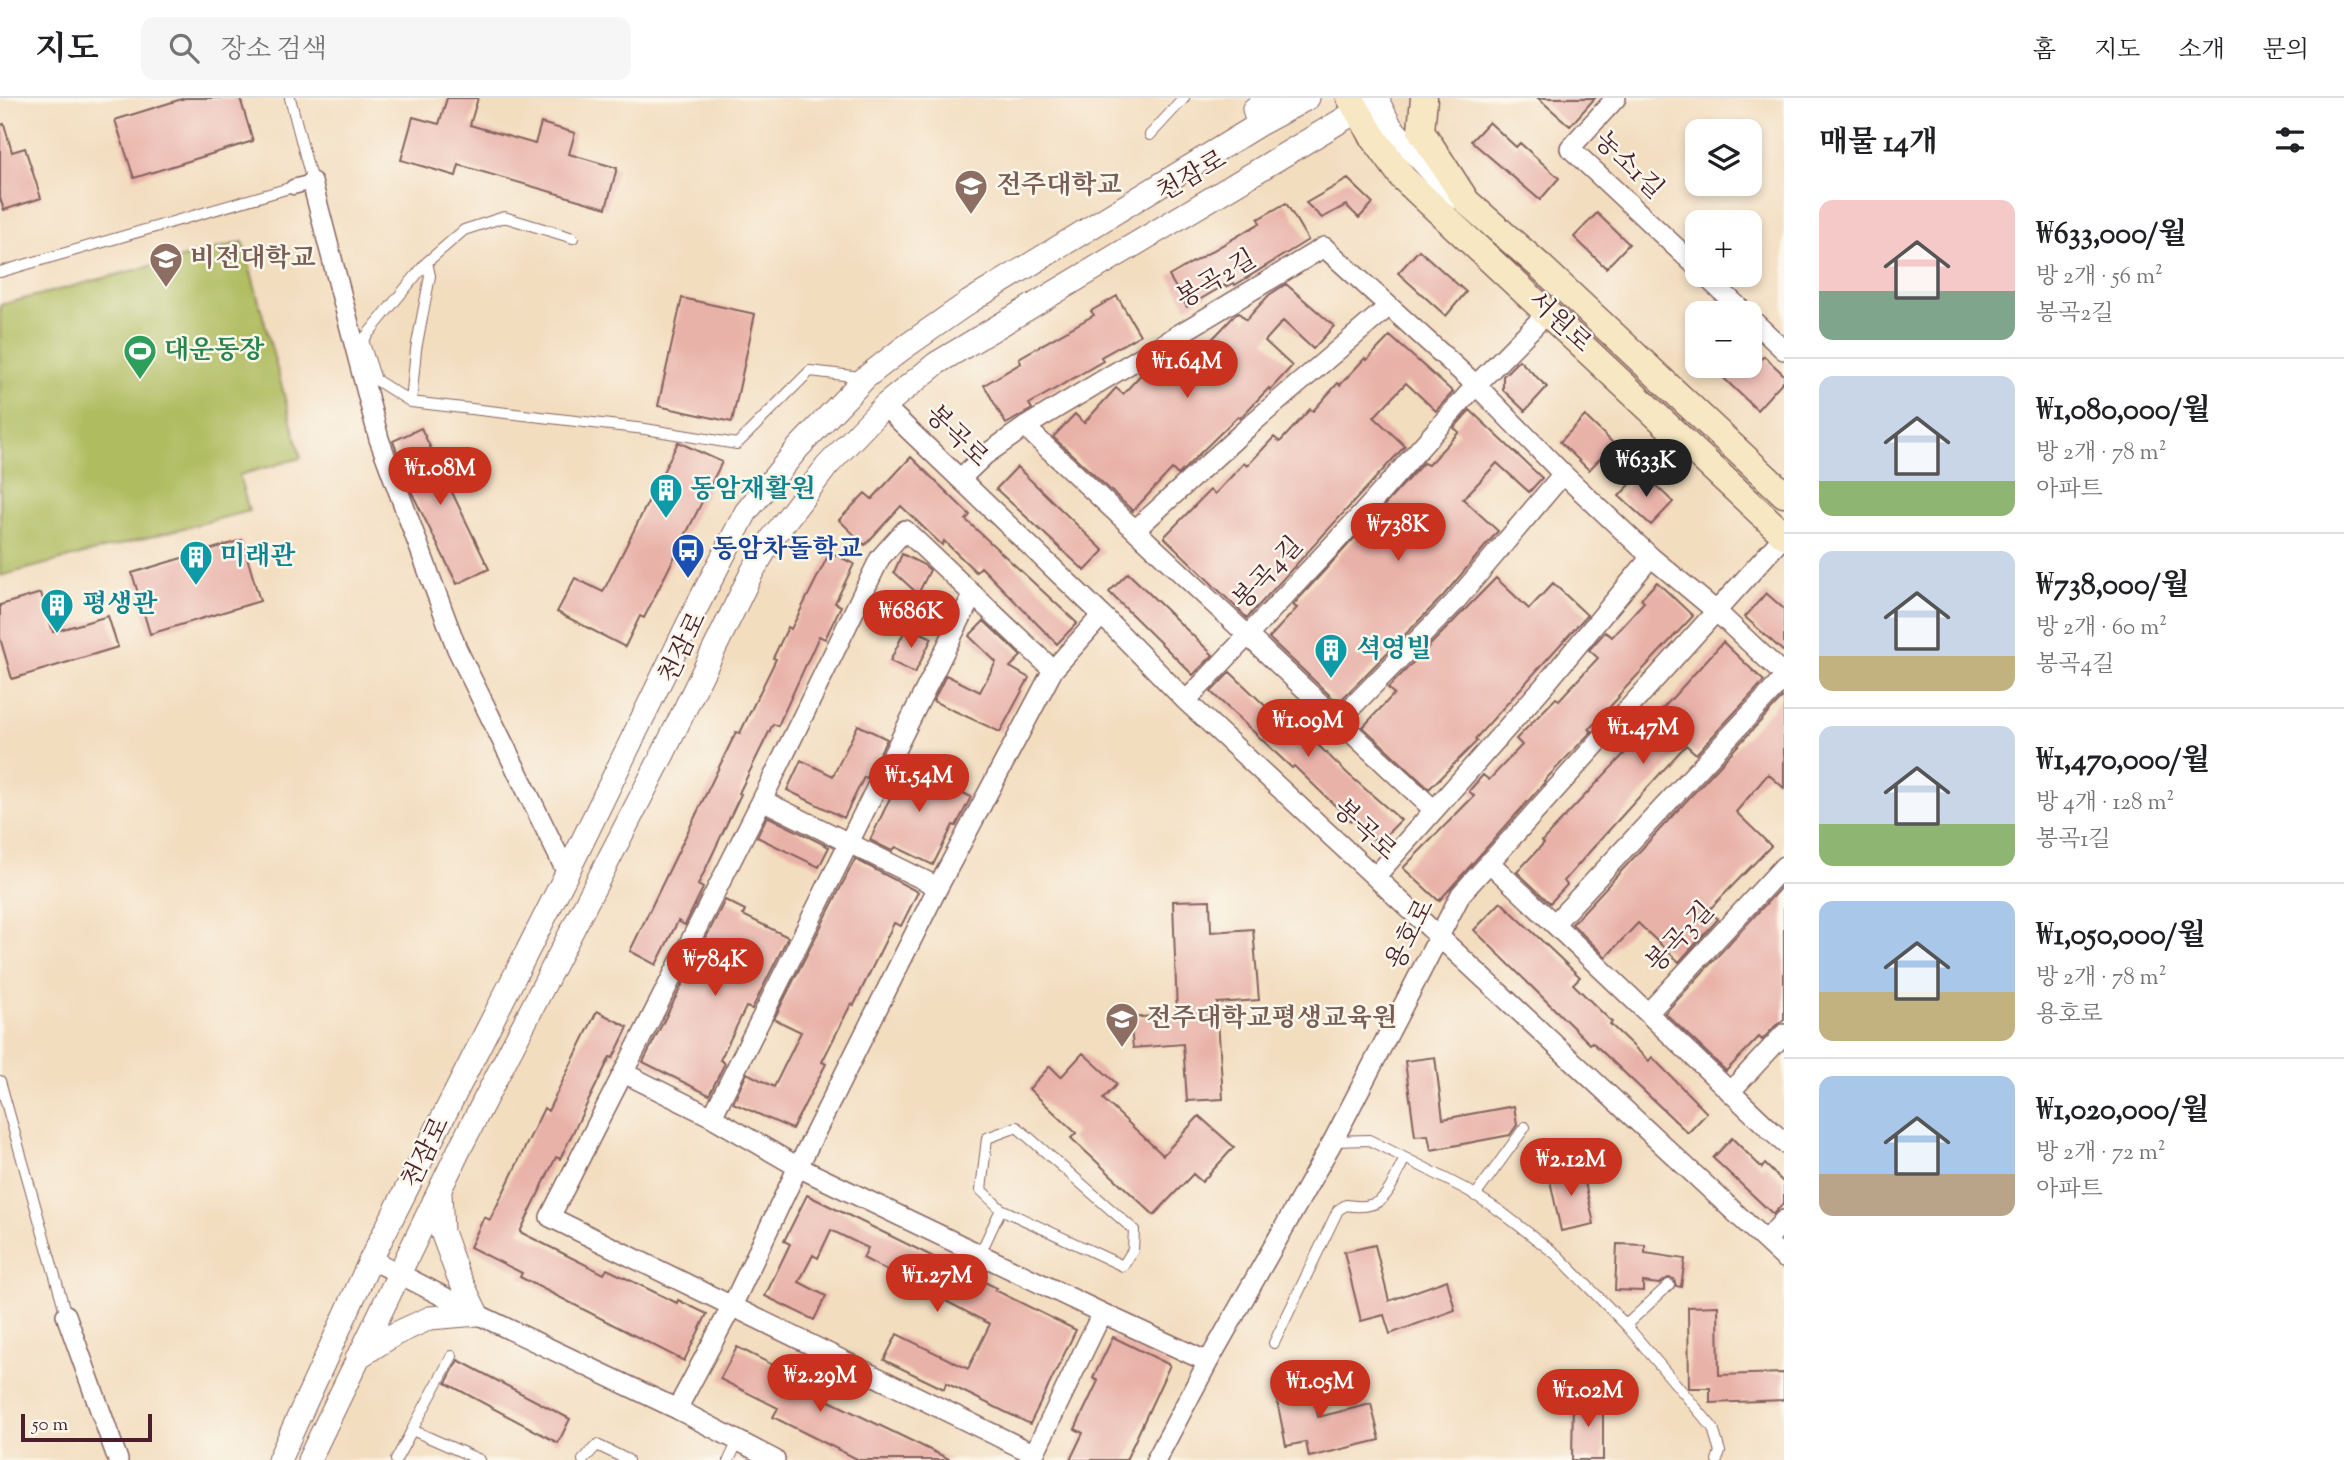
<!DOCTYPE html>
<html lang="ko">
<head>
<meta charset="utf-8">
<style>
	:root { --surface:#fff; --page:#f6f6f6; --text:#202124; --muted:#757577; --line:#e0e0e0; --accent:#c8321e }
	body { margin:0; font-family:"Sorts Mill Goudy","Noto Serif KR",serif; background:var(--page); color:var(--text); height:100vh; display:flex; flex-direction:column; font-size:26px; white-space:nowrap }
	* { box-sizing:border-box; margin:0 }
	p { font-size:23px; color:var(--muted) }
	.icon { flex:none; width:38px; height:38px; fill:none; stroke:currentColor; stroke-width:2; stroke-linecap:round; stroke-linejoin:round }
	.map { position:relative; flex:1; overflow:hidden }
	.sheet { display:flex; flex-direction:column; background:var(--surface); width:560px }
	.sheet>* { flex:none }
	.controls { position:absolute; left:1685px; top:21px; display:grid; gap:14px }
	.controls a { display:grid; place-items:center; width:77px; height:77px; border-radius:14px; background:var(--surface); box-shadow:0 4px 10px #0003; font-size:35px }
	.scale { position:absolute; left:21px; bottom:18px; width:131px; box-sizing:border-box; padding-left:7px; border:4px solid #4a1f2b; border-top:0; font-size:19px; line-height:24px; white-space:nowrap; color:#4a1f2b; -webkit-text-stroke:5px #fbf7ec; paint-order:stroke }
	.price { position:absolute; translate:-50% -60px; padding:0 16px; border-radius:24px; background:var(--accent); color:#fff; font-size:23px; line-height:46px; filter:drop-shadow(0 2px 4px #0008) }
	.price::after { content:''; position:absolute; left:50%; top:42px; width:21px; height:16px; margin-left:-10px; background:inherit; clip-path:polygon(0 0,100% 0,50% 100%) }
	.price.on { background:#222; color:#fff }
	ul { padding:0; list-style:none }
	li { display:flex; align-items:center; gap:21px; height:175px; padding:0 35px }
	li+li { border-top:2px solid var(--line) }
	li span { display:grid; place-items:center; flex:none; width:196px; height:140px; border-radius:14px; color:#555 }
	li>.icon { margin-inline-start:auto }
	span .icon { width:84px; height:84px; fill:#fffc; stroke-width:1 }
	li b { font-size:30px }
	h2 { display:flex; justify-content:space-between; align-items:center; height:84px; padding:0 35px; font-size:30px }
	header { display:flex; align-items:center; gap:42px; box-sizing:border-box; height:98px; padding:0 35px; background:var(--surface); border-bottom:2px solid var(--line) }
	header strong { font-size:33px }
	nav { display:flex; gap:38px; margin-inline-start:auto; font-size:24px }
	.search { width:490px; height:63px; background:var(--page); display:flex; align-items:center; gap:18px; box-sizing:border-box; padding:0 24px; border-radius:14px; color:var(--muted); font-size:26px }
	main { display:flex; flex:1; min-height:0 }
	.map>svg:first-child { display:block }
</style>
</head>
<body>
<header>
<strong>지도</strong>
<div class="search"><svg class="icon" aria-label="search" viewBox="0 0 24 24"><circle cx="10" cy="10" r="6"/><path d="M15 15l6 6"/></svg>장소 검색</div>
<nav><a>홈</a><a>지도</a><a>소개</a><a>문의</a></nav>
</header>
<main>
<div class="map">
<svg width="1784" height="1362" viewBox="0 0 1784 1362">
	<rect width="100%" height="100%" fill="#fbf7ec"/>
	<filter id="ink" filterUnits="userSpaceOnUse"><feTurbulence type="fractalNoise" baseFrequency=".0143" numOctaves="2"/><feDisplacementMap in="SourceGraphic" scale="14" xChannelSelector="R" yChannelSelector="G"/><feConvolveMatrix kernelMatrix="1 2 1 2 8 2 1 2 1" color-interpolation-filters="sRGB"/></filter>
	<filter id="wash" filterUnits="userSpaceOnUse"><feTurbulence type="fractalNoise" baseFrequency=".00686" numOctaves="4" result="noise"/><feDisplacementMap in="SourceGraphic" scale="28" xChannelSelector="R" yChannelSelector="G"/><feGaussianBlur stdDeviation="1.57" result="paint"/><feColorMatrix in="noise" values="0 0 0 0 0 0 0 0 0 0 0 0 0 0 0 0 0 1.4 0 .05"/><feComposite in="paint" operator="in"/></filter>
	<g filter="url(#wash)">
		<rect width="100%" height="100%" fill="#f3ddbf"/>
		<path fill="#afbc5e" stroke="#7c6e44" stroke-width="2" d="M243 144 301 360 239 377 249 413 0 478V207Z"/>
		<g id="blocks">
			<path fill="#e9b2a9" d="M185 0H240L253 43 134 80 115 22Z
				M447 0H478L470 27 535 46 541 25 575 35 569 56 617 70 606 110 459 67 456 78 401 62 413 19 439 26Z
				M1538 0H1595L1570 28Z
				M1489 24 1516 49 1520 45 1559 80 1540 102 1471 43Z
				M4 26 12 54 25 50 41 100 4 112 0 100V27Z
				M1348 81 1373 105 1359 120 1346 107 1322 120 1306 105Z
				M1286 105 1308 142 1235 187 1234 185 1226 189 1225 187 1187 209 1169 178 1260 125 1258 121Z
				M1597 115 1629 146 1606 170 1574 139Z
				M1419 152 1466 194 1446 218 1398 175Z
				M1286 186 1334 228 1313 251 1283 223 1265 243 1292 268 1270 292 1269 290 1240 320 1238 318 1178 377 1172 371 1133 413 1053 339 1075 316 1084 325 1116 290 1123 296 1147 270 1156 264 1160 268 1174 254 1191 244 1201 253 1235 217 1239 215 1246 222 1269 197Z
				M1117 198 1140 237 1101 259 1103 263 1029 306 1032 311 1006 326 984 287 1021 265 1019 260 1094 217 1091 213Z
				M682 200 755 216 732 324 658 308Z
				M1390 238 1453 294 1436 313 1406 285 1374 319 1405 348 1247 520 1164 439 1210 392 1215 396 1244 365 1247 368 1274 339 1280 344 1310 311 1313 313 1338 285 1340 287 1365 260 1367 262Z
				M1764 258 1784 277V282L1757 312 1711 268H1755Z
				M1519 262 1547 289 1525 313 1503 292V278Z
				M1470 312 1542 380 1529 394 1497 365 1463 401 1498 433 1443 498 1338 605 1269 540 1297 510 1293 507 1423 365 1428 367 1459 334 1454 330Z
				M1585 318 1614 346 1589 372 1560 344Z
				M421 330 489 471 457 486 412 395 393 343Z
				M678 344 722 364 644 520 640 518 625 549 557 514 575 480 603 494Z
				M911 359 970 417 966 422 1077 525 1057 546 981 469 976 474 944 443 942 447 901 408 865 447 839 422 865 395 872 401Z
				M1017 369 1104 453 1085 473 996 391Z
				M1642 374 1673 404 1651 427 1619 398Z
				M242 442 260 503 150 536 132 475Z
				M830 454 854 466 835 505 841 508 825 541 819 538 778 628 773 626 739 695 741 696 698 787 703 790 685 827 678 823 656 867 630 853 736 634 740 635 776 561 773 560 788 529 791 531Z
				M902 456 924 467 930 472 918 496 894 474Z
				M1128 475 1213 557 1193 577 1109 494Z
				M1496 480 1529 511 1553 485 1587 517 1475 641 1477 643 1429 691 1363 629 1394 596 1388 590Z
				M1657 484 1693 518 1618 598 1619 599 1589 631 1592 633 1544 683 1545 684 1439 803 1403 770 1474 698 1469 693 1483 677 1489 682 1522 647 1516 641 1556 600 1559 602 1598 560 1589 552 1605 534 1612 539 1644 504 1641 501Z
				M41 495 53 534 108 518 118 549 12 581 0 540V507Z
				M1766 495 1784 511V554L1745 519Z
				M984 523 1021 558 1010 569 1029 580 1000 634 933 603 946 577 980 594 996 564 969 538Z
				M907 528 932 540 915 575 890 563Z
				M1723 544 1764 583 1696 656 1686 647 1592 751 1564 783 1567 787 1550 805 1517 774 1544 745 1542 743 1658 620 1656 618Z
				M1230 574 1286 628 1292 622 1348 676 1401 722 1378 745 1353 720 1351 723 1294 668 1292 670 1211 594Z
				M1782 600 1784 602V690L1768 676 1736 714 1771 748 1709 812 1718 821 1679 864 1638 825 1606 859 1572 826Z
				M858 627 887 641 867 680 864 679 844 720 787 692 801 662 833 678Z
				M903 663 971 699 956 728 953 727 933 767 896 749 892 753 870 742 892 696 888 694 889 691Z
				M767 718 829 749 819 769 757 739Z
				M855 761 918 794 901 828 894 825 854 907 851 906 822 964 826 966 792 1031 733 1005 747 975 774 989 801 934 774 921Z
				M1784 786V922L1775 928 1762 942 1759 939 1726 973 1665 915Z
				M725 802 745 812 743 817 788 839 752 911 746 909 720 962 725 965 709 997 643 964Z
				M1210 802 1211 834 1253 831 1259 902 1217 905 1223 1001 1187 1003 1183 946 1133 950 1130 920 1177 916 1173 803Z
				M1501 804 1580 879 1573 886 1612 924 1610 926 1649 963 1652 959 1707 1015 1688 1035 1592 944 1590 946 1474 832Z
				M597 913 628 929 613 960 610 959 560 1061 556 1059 520 1134 604 1176 607 1171 677 1205 678 1202 707 1216 684 1263 520 1179 522 1175 470 1149 484 1119 490 1122 544 1010 548 1013Z
				M1083 955 1117 986 1103 1001 1163 1057 1199 1018 1234 1049 1202 1084 1193 1076 1154 1117 1071 1040 1076 1035 1029 991 1050 968 1061 979Z
				M1435 959 1443 1021 1514 1008 1517 1027 1510 1037 1431 1052 1428 1037 1415 1038 1405 963Z
				M1732 1040 1762 1070 1765 1066 1784 1085V1105L1773 1116 1713 1060Z
				M1581 1066 1594 1126 1561 1133 1548 1073Z
				M807 1097 997 1190 995 1192 1076 1232 1030 1326 946 1285 944 1291 884 1262 897 1236 968 1271 990 1226 863 1160 868 1150 831 1132 818 1160 813 1157 799 1184 826 1198 814 1222 765 1198 790 1146 784 1143Z
				M1617 1146 1645 1147V1155L1685 1161 1681 1189 1676 1188 1674 1181 1668 1180 1659 1186 1643 1184V1193L1615 1192Z
				M1375 1147 1389 1203 1447 1182 1455 1212 1390 1236 1384 1217 1361 1223 1344 1154Z
				M1718 1208 1719 1277 1784 1275V1302L1710 1305V1290H1689L1688 1209Z
				M1113 1239 1170 1267 1126 1362H1070L1083 1335 1075 1331 1098 1283 1093 1280Z
				M737 1249 789 1275 786 1282 951 1362H859L773 1319 778 1310 720 1281Z
				M458 1262 570 1321 558 1345 446 1285Z
				M1309 1275 1318 1319 1371 1306 1380 1342 1309 1359 1306 1344 1286 1348 1273 1282Z
				M1573 1300 1603 1301V1362H1572Z"/>
		</g>
	</g>
	<g filter="url(#ink)">
		<use href="#blocks" fill-opacity="0" stroke="#85625f" stroke-width="2"/>
		<g fill="none" stroke-linecap="round" stroke-linejoin="round">
			<defs>
				<path id="service" d="M290 0 312 84
					M1150 37 1184 0
					M573 140 504 119 464 132 427 164 363 242 376 282 411 304 645 331 737 346 810 273 861 279
					M0 174 293 89
					M411 304 416 251 430 178 427 164
					M0 983 66 1217
					M1333 1043 1369 1042 1423 1069 1469 1093 1500 1113 1557 1157 1626 1227 1713 1330 1720 1354 1717 1362
					M1475 1098 1525 1029
					M980 1156 1001 1111 981 1092 987 1040 1017 1029 1134 1132 1133 1152 1123 1168 1001 1111
					M1626 1227 1669 1187
					M1274 1245 1338 1112 1346 1107C1387 1114 1388 1092 1405 1060
					M412 1332 452 1258
					M396 1362 412 1332 480 1362
					M583 1362 597 1347 628 1362
					M729 1362 738 1343"/>
				<path id="pedestrian" d="M293 89 312 84"/>
				<path id="minor" d="M1616 0 1570 50 1698 170
					M312 84 379 341 457 551 567 775
					M1704 177 1745 215
					M1750 220 1784 252
					M884 308 1102 517 1186 603 1784 1160
					M1025 329 1434 712
					M961 380 985 357 1025 329 1324 149 1476 287 1563 376 1651 459 1716 513 1784 577
					M1135 432 1256 322 1388 209
					M1053 572 905 432 880 460 762 702 550 1119 1034 1356 1102 1215
					M1186 603 1359 419 1476 287 1547 215
					M1338 623 1453 506 1563 376
					M762 702 938 789
					M1489 764 1784 1045
					M1375 779 1543 589 1651 459
					M1554 826 1784 580
					M1648 915 1784 768
					M624 975 712 1019 798 1069 1102 1215 1208 1264
					M1730 994 1784 936
					M712 1019 973 496
					M1766 1143 1784 1122
					M371 1161 477 1216 677 1311 775 1362
					M66 1217 118 1362
					M677 1311 732 1208 798 1069 938 789 1053 572 1102 517
					M1156 1362 1208 1264 1333 1043 1461 796 1784 438"/>
				<path id="tertiary" d="M1376 0 1391 29 1455 99
					M1258 27 1254 11 1269 0
					M357 1260 395 1236 430 1220 477 1216 457 1175 442 1134 440 1095
					M279 1362 371 1161 567 775 694 514 746 414 798 350 865 280 902 251 969 204 1258 27 1308 0
					M309 1362 461 1048 663 656 752 474 773 439 827 368 884 308 937 265 1379 0"/>
				<path id="secondary" d="M1350 0 1374 40 1403 80 1784 437
					M1424 0 1421 33 1467 104 1540 168 1784 396"/>
			</defs>
			<use href="#service" stroke="#85625f" stroke-width="12"/>
			<use href="#pedestrian" stroke="#85625f" stroke-width="17"/>
			<use href="#minor" stroke="#85625f" stroke-width="22"/>
			<use href="#tertiary" stroke="#85625f" stroke-width="25"/>
			<use href="#secondary" stroke="#85625f" stroke-width="29"/>
			<use href="#service" stroke="#fff" stroke-width="10"/>
			<use href="#pedestrian" stroke="#fff" stroke-width="14"/>
			<use href="#minor" stroke="#fff" stroke-width="19"/>
			<use href="#tertiary" stroke="#fff" stroke-width="23"/>
			<use href="#secondary" stroke="#f7e8c3" stroke-width="26"/>
		</g>
	</g>
	<defs>
		<symbol id="university-pin" viewBox="-11 -11 22 30"><path d="M0 17L-7.5 6A9.5 9.5 0 1 1 7.5 6Z" fill="#8d6e63" stroke="#fbf7ec"/><path d="M0-5L7-2L0 1L-7-2ZM-4 1L0 2.5L4 1V4Q0 6-4 4Z" fill="#fff"/></symbol>
		<symbol id="stadium-pin" viewBox="-11 -11 22 30"><path d="M0 17L-7.5 6A9.5 9.5 0 1 1 7.5 6Z" fill="#2e9e5b" stroke="#fbf7ec"/><path d="M0-5a6.5 5 0 1 0 0 10a6.5 5 0 1 0 0-10ZM-3.5-1.8h7v3.6h-7Z" fill="#fff"/></symbol>
		<symbol id="building-pin" viewBox="-11 -11 22 30"><path d="M0 17L-7.5 6A9.5 9.5 0 1 1 7.5 6Z" fill="#0f9aa8" stroke="#fbf7ec"/><path d="M-4-6H4V6H1V3H-1V6H-4ZM-2.5-4.3h1.7v1.8h-1.7ZM.8-4.3h1.7v1.8H.8ZM-2.5-1h1.7V.8h-1.7ZM.8-1h1.7V.8H.8Z" fill="#fff"/></symbol>
		<symbol id="bus-pin" viewBox="-11 -11 22 30"><path d="M0 17L-7.5 6A9.5 9.5 0 1 1 7.5 6Z" fill="#1a4fb4" stroke="#fbf7ec"/><path d="M-5-6H5V4H4V6H2V4H-2V6H-4V4H-5ZM-3.5-4V0h7V-4ZM-3.5 1.2v1.5H-2V1.2ZM2 1.2v1.5H3.5V1.2Z" fill="#fff"/></symbol>
	</defs>
	<g fill-rule="evenodd">
		<use href="#university-pin" x="952" y="69" width="38" height="52"/>
		<use href="#university-pin" x="147" y="142" width="38" height="52"/>
		<use href="#stadium-pin" x="121" y="234" width="38" height="52"/>
		<use href="#building-pin" x="647" y="373" width="38" height="52"/>
		<use href="#bus-pin" x="669" y="433" width="38" height="52"/>
		<use href="#building-pin" x="177" y="440" width="38" height="52"/>
		<use href="#building-pin" x="38" y="488" width="38" height="52"/>
		<use href="#building-pin" x="1312" y="533" width="38" height="52"/>
		<use href="#university-pin" x="1103" y="902" width="38" height="52"/>
	</g>
	<g text-anchor="middle" dominant-baseline="central" stroke-width="5" stroke-linejoin="round" paint-order="stroke">
		<g font-size="26" fill="#4a1f2b" stroke="#fbf7ec">
			<text transform="translate(1628 68) rotate(44)">농소1길</text>
			<text transform="translate(1192 79) rotate(-30)">천잠로</text>
			<text transform="translate(1217 182) rotate(-31)">봉곡2길</text>
			<text transform="translate(1559 225) rotate(43)">서원로</text>
			<text transform="translate(956 339) rotate(44)">봉곡로</text>
			<text transform="translate(1269 476) rotate(-47)">봉곡4길</text>
			<text transform="translate(684 550) rotate(-64)">천잠로</text>
			<text transform="translate(1364 733) rotate(43)">봉곡로</text>
			<text transform="translate(1411 837) rotate(-63)">용호로</text>
			<text transform="translate(1681 840) rotate(-47)">봉곡3길</text>
			<text transform="translate(427 1055) rotate(-64)">천잠로</text>
		</g>
		<g font-size="26" font-weight="bold" fill="#785e54" stroke="#fbf7ec" text-anchor="start">
			<text x="996" y="88">전주대학교</text>
			<text x="190" y="161">비전대학교</text>
			<text x="1146" y="921">전주대학교평생교육원</text>
		</g>
		<g font-size="26" font-weight="bold" fill="#27864d" stroke="#fbf7ec" text-anchor="start">
			<text x="164" y="253">대운동장</text>
		</g>
		<g font-size="26" font-weight="bold" fill="#0d838f" stroke="#fbf7ec" text-anchor="start">
			<text x="690" y="392">동암재활원</text>
			<text x="220" y="459">미래관</text>
			<text x="82" y="507">평생관</text>
			<text x="1356" y="552">셕영빌</text>
		</g>
		<g font-size="26" font-weight="bold" fill="#164399" stroke="#fbf7ec" text-anchor="start">
			<text x="712" y="452">동암차돌학교</text>
		</g>
	</g>
</svg>
<div class="controls">
<a><svg class="icon" aria-label="layers" viewBox="0 0 24 24"><path d="M12 4l9 5-9 5-9-5zM3 14l9 5 9-5"/></svg></a>
<a>+</a>
<a>−</a>
</div>
<div class="scale">50 m</div>
<b class="price" style="left:1187px;top:302px">₩1.64M</b>
<b class="price on" style="left:1646px;top:401px">₩633K</b>
<b class="price" style="left:440px;top:409px">₩1.08M</b>
<b class="price" style="left:1398px;top:465px">₩738K</b>
<b class="price" style="left:911px;top:552px">₩686K</b>
<b class="price" style="left:1308px;top:661px">₩1.09M</b>
<b class="price" style="left:1643px;top:668px">₩1.47M</b>
<b class="price" style="left:919px;top:716px">₩1.54M</b>
<b class="price" style="left:715px;top:900px">₩784K</b>
<b class="price" style="left:1571px;top:1100px">₩2.12M</b>
<b class="price" style="left:937px;top:1216px">₩1.27M</b>
<b class="price" style="left:820px;top:1316px">₩2.29M</b>
<b class="price" style="left:1320px;top:1322px">₩1.05M</b>
<b class="price" style="left:1588px;top:1331px">₩1.02M</b>
</div>
<section class="sheet">
<h2>매물 14개<svg class="icon" aria-label="filters" viewBox="0 0 24 24"><path d="M4 7h16M4 17h16"/><circle cx="9" cy="7" r="2"/><circle cx="15" cy="17" r="2"/></svg></h2>
<ul>
<li><span style="background:linear-gradient(#f6c9c9 65%,#7fa58c 0)"><svg class="icon" aria-label="home" viewBox="0 0 24 24"><path d="M3 11l9-7 9 7M6 9v11h12V9"/></svg></span><div><b>₩633,000/월</b><p>방 2개 · 56 m²</p><p>봉곡2길</p></div></li>
<li><span style="background:linear-gradient(#c9d6e8 75%,#8fb573 0)"><svg class="icon" aria-label="home" viewBox="0 0 24 24"><path d="M3 11l9-7 9 7M6 9v11h12V9"/></svg></span><div><b>₩1,080,000/월</b><p>방 2개 · 78 m²</p><p>아파트</p></div></li>
<li><span style="background:linear-gradient(#c9d6e8 75%,#c2b280 0)"><svg class="icon" aria-label="home" viewBox="0 0 24 24"><path d="M3 11l9-7 9 7M6 9v11h12V9"/></svg></span><div><b>₩738,000/월</b><p>방 2개 · 60 m²</p><p>봉곡4길</p></div></li>
<li><span style="background:linear-gradient(#c9d6e8 70%,#8fb573 0)"><svg class="icon" aria-label="home" viewBox="0 0 24 24"><path d="M3 11l9-7 9 7M6 9v11h12V9"/></svg></span><div><b>₩1,470,000/월</b><p>방 4개 · 128 m²</p><p>봉곡1길</p></div></li>
<li><span style="background:linear-gradient(#a9c7e8 65%,#c2b280 0)"><svg class="icon" aria-label="home" viewBox="0 0 24 24"><path d="M3 11l9-7 9 7M6 9v11h12V9"/></svg></span><div><b>₩1,050,000/월</b><p>방 2개 · 78 m²</p><p>용호로</p></div></li>
<li><span style="background:linear-gradient(#a9c7e8 70%,#b9a48a 0)"><svg class="icon" aria-label="home" viewBox="0 0 24 24"><path d="M3 11l9-7 9 7M6 9v11h12V9"/></svg></span><div><b>₩1,020,000/월</b><p>방 2개 · 72 m²</p><p>아파트</p></div></li>
</ul>
</section>
</main>
</body>
</html>
